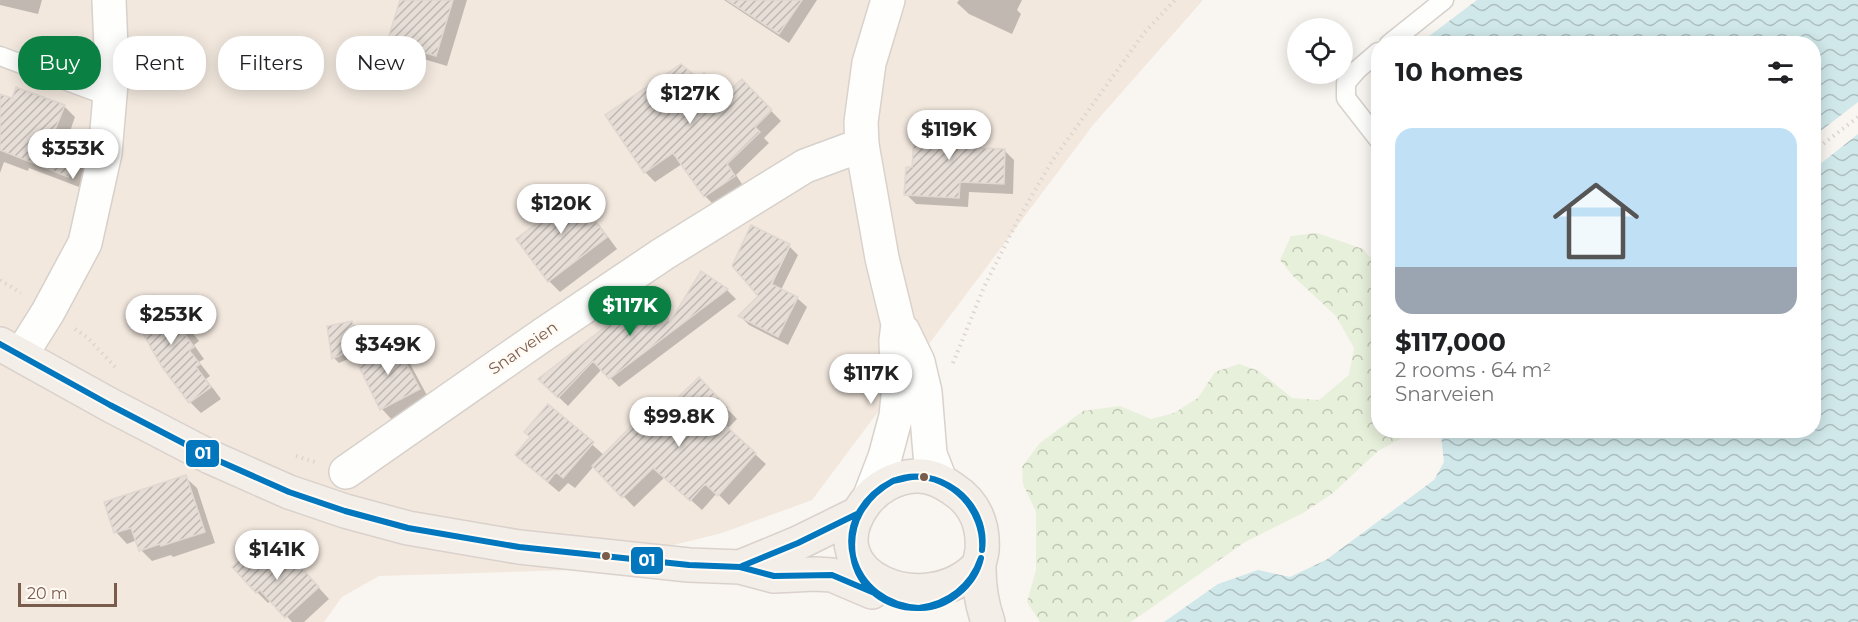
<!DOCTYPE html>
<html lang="en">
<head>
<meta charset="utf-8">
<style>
	:root { --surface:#fff; --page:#f2f2f2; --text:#202124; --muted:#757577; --accent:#0b8043 }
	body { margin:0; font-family:Montserrat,sans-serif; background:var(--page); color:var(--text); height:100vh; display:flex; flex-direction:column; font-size:22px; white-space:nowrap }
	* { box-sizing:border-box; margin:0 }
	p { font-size:20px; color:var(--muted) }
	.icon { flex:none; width:33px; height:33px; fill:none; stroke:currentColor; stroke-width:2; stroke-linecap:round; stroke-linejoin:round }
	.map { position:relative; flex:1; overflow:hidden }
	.panel { position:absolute; left:1371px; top:36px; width:450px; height:402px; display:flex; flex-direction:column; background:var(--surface); border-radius:24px; box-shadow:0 3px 15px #0003 }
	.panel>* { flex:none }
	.guide { position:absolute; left:18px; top:36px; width:570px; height:54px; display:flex; gap:12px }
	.buttons { position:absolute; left:1287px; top:18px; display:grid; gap:12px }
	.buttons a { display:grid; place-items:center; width:66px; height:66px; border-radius:50%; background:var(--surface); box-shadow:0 3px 15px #0003; font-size:30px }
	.scale { position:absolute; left:18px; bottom:15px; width:99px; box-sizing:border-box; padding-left:6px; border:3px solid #7a5c4d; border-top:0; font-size:16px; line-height:21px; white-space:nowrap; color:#7a5c4d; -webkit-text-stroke:4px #fffaf3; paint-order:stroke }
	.price { position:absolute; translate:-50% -51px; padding:0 14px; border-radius:21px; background:#fff; color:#222; font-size:20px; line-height:39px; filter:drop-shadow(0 2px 3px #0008) }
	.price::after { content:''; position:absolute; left:50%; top:36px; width:18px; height:14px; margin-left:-9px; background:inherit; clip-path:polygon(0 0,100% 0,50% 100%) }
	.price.on { background:var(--accent); color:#fff }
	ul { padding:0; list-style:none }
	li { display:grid; align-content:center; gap:12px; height:318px; padding:0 24px }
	li span { display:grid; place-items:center; height:186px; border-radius:18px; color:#555 }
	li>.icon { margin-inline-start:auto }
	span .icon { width:108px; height:108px; fill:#fffc; stroke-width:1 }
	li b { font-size:26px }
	h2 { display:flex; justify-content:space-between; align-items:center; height:72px; padding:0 24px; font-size:26px }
	.chip { padding:0 21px; border-radius:24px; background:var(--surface); box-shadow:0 3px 15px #0003; font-size:21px; line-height:54px }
	.chip.on { background:var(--accent); color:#fff }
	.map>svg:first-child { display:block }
</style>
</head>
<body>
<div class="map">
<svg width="1858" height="622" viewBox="0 0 1858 622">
	<defs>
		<pattern id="forest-crowns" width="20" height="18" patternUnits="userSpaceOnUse" patternTransform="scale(1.5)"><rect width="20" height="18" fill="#e7f0db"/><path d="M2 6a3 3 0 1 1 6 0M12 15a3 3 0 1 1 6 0" fill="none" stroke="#c0c6b4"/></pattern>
		<pattern id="water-waves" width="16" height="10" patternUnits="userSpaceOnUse" patternTransform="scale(1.5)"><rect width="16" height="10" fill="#d0e8ea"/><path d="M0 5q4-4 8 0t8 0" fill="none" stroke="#aebfc0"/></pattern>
		<pattern id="building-hatch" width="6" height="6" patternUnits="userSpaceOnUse" patternTransform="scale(1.5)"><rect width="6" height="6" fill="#e6ded7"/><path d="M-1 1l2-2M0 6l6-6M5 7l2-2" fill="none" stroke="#bfb7b1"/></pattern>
	</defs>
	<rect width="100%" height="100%" fill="#f9f5f0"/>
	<path fill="#f2e8de" d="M0 0H1203L1093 125 812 500 722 533 572 570 379 576 342 597 324 622H0Z"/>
	<path fill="url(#forest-crowns)" d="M1317 233 1363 249 1378 267V430L1415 431 1378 451 1333 493 1303 513 1245 542 1131 622H1040L1027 602 1036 570V512L1023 484 1022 467 1040 443 1083 411 1120 406 1151 419 1174 413 1198 398 1215 372 1239 364 1259 371 1292 398 1319 400 1349 375 1354 348 1336 316 1293 276 1280 260 1291 236Z"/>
	<path fill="url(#water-waves)" d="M1477 0H1858V622H1164L1218 584 1258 570 1290 577 1326 560 1434 480 1444 462 1441 435 1447 431 1814 430V44L1420 43Z"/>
	<path fill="#f9f5f0" d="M1858 102V134L1814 169V136Z"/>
	<path fill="#0003" fill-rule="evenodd" d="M0 0H42L38 14 0 5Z
		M401 0H467L447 66 400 52 389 41Z
		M724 0H817L789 43Z
		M959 0H1022L1017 10 1021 14 1012 34 969 14 957 3Z
		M698 80 729 93 742 81 781 121 764 138 769 143 736 175 744 187 715 206 705 196 682 164 655 182 645 172Z
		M0 96 13 100 64 106 75 117 68 137 82 142 93 153 79 187 29 168 28 171 4 162 0 173Z
		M962 124 972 134 973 149 1004 150 1014 160 1013 194 969 192 968 207 916 204 906 194 913 169Z
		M569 188 580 199 617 249 560 292 549 281 543 220Z
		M752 227 789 246 798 255 781 290 797 298 807 307 788 345 749 325 740 316 760 296 733 265ZM787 247H790L769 291 766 290Z
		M702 274 727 290 736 299 619 387 602 369 568 406 549 388 651 299 672 323Z
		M154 297 168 313 173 309 199 341 194 345 204 359 199 362 210 376 206 379 221 399 201 413 190 402Z
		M351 322 357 328 365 352 339 363 334 358Z
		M395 345 406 356 430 401 393 421 382 409 359 362Z
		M699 379 737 419 727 429 766 464 729 505 717 493 702 510 665 477 634 507 594 466 575 488 568 483 559 492 528 466 532 438 549 406 605 456 650 427Z
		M185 477 197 488 215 543 173 557 171 555 152 561 141 550 137 540 127 544 116 532 106 503Z
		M282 566 302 569 329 599 304 622H292L272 600 268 603 257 592 269 569Z"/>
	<path fill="url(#building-hatch)" stroke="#e2d8d2" stroke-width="1.5" d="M400 0H453L436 56 387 42Z
		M727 0H802L779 34Z
		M681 64 698 78 704 73 719 89 723 85 728 92 742 79 772 110 755 127 760 132 727 164 735 176 704 197 673 153 644 173 605 115Z
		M16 87 65 105 55 130 82 140 68 177 0 150V94L12 98Z
		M915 120 963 122 964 147 1005 149 1004 184 960 182 959 198 904 195 906 167H912Z
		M569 186 607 237 548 282 516 239 541 220 535 212Z
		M751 225 790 244 771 284 798 297 778 337 738 316 758 296 732 266Z
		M701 271 728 289 609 379 593 361 558 398 538 379 618 317 620 320 651 297 670 322Z
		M154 295 164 314 173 307 189 329 184 333 194 347 189 350 200 364 196 367 211 387 189 403 162 367 129 309Z
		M352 321 361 346 332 359 327 326Z
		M395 343 420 389 380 410 357 362Z
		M699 377 728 408 717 418 756 453 718 496 705 484 690 501 653 468 622 498 592 466 641 416 650 425Z
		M548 404 594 442 563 478 556 472 548 482 515 455 530 437 524 432Z
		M186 475 205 532 161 546 160 544 139 551 131 528 114 533 104 502Z
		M252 549 268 567 277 559 282 564 291 556 319 587 285 618 260 590 256 593 232 567Z"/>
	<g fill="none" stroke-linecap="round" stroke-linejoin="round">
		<defs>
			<path id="lane" d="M1389 44 1444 0
				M1378 52 1357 70 1346 83V98L1378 139
				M0 56 110 97"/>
			<path id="street" d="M21 355 48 312 85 243 105 153 112 72 109 0
				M346 472 544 334 663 254 805 166 862 145"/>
			<path id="secondary" d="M903 331 918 362 925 392 930 454 940 480
				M870 496 885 457 896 416 898 396 896 341 898 324 882 258 862 145 861 122 869 63 888 0"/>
			<path id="primary" d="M0 344 110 405 210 457 289 492 345 511 408 528 519 547 689 565 740 567 774 576 815 574 832 575 872 592
				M979 565C927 622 811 576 865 503 877 487 896 477 915 476 929 475 942 481 953 489 975 503 984 525 982 551 981 557 979 562 979 568 979 587 982 605 988 622
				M740 567 798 543 857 514"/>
		</defs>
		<use href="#lane" stroke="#d7d1cb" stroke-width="21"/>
		<use href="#street" stroke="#d7d1cb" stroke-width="36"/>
		<use href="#secondary" stroke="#d9d2cb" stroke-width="36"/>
		<use href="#primary" stroke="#dad1cc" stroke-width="36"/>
		<path stroke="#dcd5d0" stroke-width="4" stroke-dasharray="1.5 4.5" stroke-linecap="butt" d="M1814 151 1858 117
			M0 280 21 293
			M75 329 88 338 115 367
			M953 363 984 287 1020 216 1052 161 1144 33 1175 0
			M296 456 315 462"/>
		<use href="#lane" stroke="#fefefd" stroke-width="18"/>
		<use href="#street" stroke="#fefefd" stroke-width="33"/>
		<use href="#secondary" stroke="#fefefd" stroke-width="33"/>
		<use href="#primary" stroke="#f3eee8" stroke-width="33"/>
		<defs>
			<path id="bus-1" d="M0 344 110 405 210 457 289 492 345 511 408 528 519 547 689 565 740 567 774 576 832 575 872 592
				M893 481C937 463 989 502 982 550
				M893 481C899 480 905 478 912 477 952 474 985 511 982 550
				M853 556C861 587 887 606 919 608
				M853 556C858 588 887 609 919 608
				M853 556C845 523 865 495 893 481
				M853 556C848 523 865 497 893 481
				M742 566 798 543 857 514
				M919 608C947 609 975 585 981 558
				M919 608C948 604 971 587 981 558"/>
		</defs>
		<use href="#bus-1" stroke="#fffaf3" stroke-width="10"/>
		<use href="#bus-1" stroke="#0277bd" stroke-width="6"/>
	</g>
	<g fill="#7a5c4d" stroke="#fffaf3" stroke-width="2">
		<circle cx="924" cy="477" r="5"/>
		<circle cx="606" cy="556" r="5"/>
	</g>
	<g text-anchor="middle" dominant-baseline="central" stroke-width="5" stroke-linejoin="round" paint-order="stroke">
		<g font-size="16" fill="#7a5c4d" stroke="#fffaf3">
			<text transform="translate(523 348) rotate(-35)">Snarveien</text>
		</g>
	</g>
	<g stroke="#fffaf3" stroke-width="2">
		<rect x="185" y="439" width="35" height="29" rx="6" fill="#0277bd"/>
		<rect x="630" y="546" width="34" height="29" rx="6" fill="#0277bd"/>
	</g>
	<g font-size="16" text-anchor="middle" font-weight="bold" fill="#fff">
		<text x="203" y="459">01</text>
		<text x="647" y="566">01</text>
	</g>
</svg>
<div class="buttons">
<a><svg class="icon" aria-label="locate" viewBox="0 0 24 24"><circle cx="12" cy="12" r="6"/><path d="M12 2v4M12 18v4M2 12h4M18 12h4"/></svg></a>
</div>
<div class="scale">20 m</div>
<b class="price" style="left:690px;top:125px">$127K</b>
<b class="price" style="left:949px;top:161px">$119K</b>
<b class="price" style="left:73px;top:180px">$353K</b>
<b class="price" style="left:561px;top:235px">$120K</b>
<b class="price on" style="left:630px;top:337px">$117K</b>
<b class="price" style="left:171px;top:346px">$253K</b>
<b class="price" style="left:388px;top:376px">$349K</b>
<b class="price" style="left:871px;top:405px">$117K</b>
<b class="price" style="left:679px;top:448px">$99.8K</b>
<b class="price" style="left:277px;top:581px">$141K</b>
<div class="guide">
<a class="chip on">Buy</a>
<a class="chip">Rent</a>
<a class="chip">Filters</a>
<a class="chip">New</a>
</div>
<section class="panel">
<h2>10 homes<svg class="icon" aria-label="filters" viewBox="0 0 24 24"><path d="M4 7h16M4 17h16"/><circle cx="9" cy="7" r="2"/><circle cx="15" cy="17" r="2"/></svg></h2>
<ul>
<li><span style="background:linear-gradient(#bfe0f5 75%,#9aa5b1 0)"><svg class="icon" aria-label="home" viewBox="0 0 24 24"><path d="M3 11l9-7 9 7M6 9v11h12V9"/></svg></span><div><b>$117,000</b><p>2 rooms · 64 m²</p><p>Snarveien</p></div></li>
</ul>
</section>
</div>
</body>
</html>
